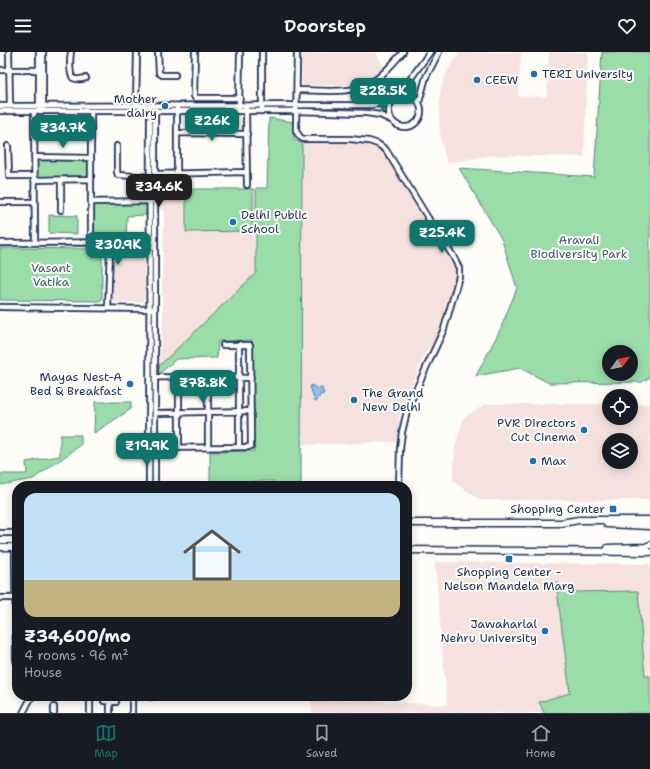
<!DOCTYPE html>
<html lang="en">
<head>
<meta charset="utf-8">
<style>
	:root { --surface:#171b24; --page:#242831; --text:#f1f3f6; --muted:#9ea1a6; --line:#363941; --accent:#0f766e }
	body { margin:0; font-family:"Shantell Sans",sans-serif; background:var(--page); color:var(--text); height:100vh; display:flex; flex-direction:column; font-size:15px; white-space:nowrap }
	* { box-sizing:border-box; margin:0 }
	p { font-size:13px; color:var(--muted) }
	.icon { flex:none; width:22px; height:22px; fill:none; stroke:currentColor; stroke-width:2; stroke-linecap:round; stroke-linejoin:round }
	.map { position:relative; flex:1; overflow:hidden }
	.panel { position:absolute; left:12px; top:429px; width:400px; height:220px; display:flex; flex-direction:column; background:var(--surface); border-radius:16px; box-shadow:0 2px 10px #0003 }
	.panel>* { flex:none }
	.needle { width:26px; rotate:57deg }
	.tools { position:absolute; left:602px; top:293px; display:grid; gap:8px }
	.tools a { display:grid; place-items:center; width:36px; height:36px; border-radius:50%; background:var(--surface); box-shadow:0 2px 10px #0003; font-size:20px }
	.price { position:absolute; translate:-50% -34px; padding:0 9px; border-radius:8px; background:var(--accent); color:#fff; font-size:13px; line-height:26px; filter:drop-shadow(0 1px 2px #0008) }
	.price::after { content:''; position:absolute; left:50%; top:24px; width:12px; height:9px; margin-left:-6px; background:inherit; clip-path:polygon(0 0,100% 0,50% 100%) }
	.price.current { background:#222; color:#fff }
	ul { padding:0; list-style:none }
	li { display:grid; align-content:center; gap:8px; height:212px; padding:0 12px }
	li span { display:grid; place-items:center; height:124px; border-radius:12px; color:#555 }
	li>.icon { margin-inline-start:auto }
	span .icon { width:72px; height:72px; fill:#fffc; stroke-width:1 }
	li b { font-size:17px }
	header { display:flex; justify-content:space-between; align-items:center; height:52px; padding:0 12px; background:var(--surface); font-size:18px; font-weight:600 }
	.dock { display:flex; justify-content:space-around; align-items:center; height:56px; border-top:1px solid var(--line); background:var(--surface); font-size:11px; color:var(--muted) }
	.dock a { display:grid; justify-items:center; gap:2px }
	.dock .current { color:var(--accent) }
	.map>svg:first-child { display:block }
</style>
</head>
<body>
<header><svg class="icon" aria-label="menu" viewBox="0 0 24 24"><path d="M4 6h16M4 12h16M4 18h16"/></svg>Doorstep<svg class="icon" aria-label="heart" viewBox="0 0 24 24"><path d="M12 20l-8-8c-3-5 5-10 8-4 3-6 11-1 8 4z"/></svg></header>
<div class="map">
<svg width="650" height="661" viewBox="0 0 650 661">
	<rect width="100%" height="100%" fill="#fdfcf7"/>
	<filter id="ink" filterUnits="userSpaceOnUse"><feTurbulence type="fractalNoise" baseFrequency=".025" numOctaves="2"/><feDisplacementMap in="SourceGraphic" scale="8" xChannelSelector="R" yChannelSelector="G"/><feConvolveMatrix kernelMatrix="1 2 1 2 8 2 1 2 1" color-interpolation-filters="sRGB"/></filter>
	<g filter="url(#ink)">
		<path fill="#f5e2de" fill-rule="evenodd" d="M301 0H376L384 17 364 31 354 33H302Z
			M459 0H521L518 44 547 45 549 0H588L584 105 491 103 447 111 441 89 439 71 440 40 445 24Z
			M302 88 369 89 386 98 457 210V232L442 280 433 300 427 297 412 332 400 363 396 390 301 393Z
			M256 136V221L159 314 163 265 162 227 164 166V138Z
			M111 196 145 197 144 250H110Z
			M486 352H609V366H631V352H650V448H480L453 429 455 395 464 365ZM609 388H631V410H609Z
			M435 510 650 512V661H312L311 646 447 653Z"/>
		<path fill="#9adda8" stroke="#5a8683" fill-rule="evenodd" d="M602 0H650V325L642 330 549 331 520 316 476 324 500 278 517 236 502 188 459 116 594 125ZM609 300H631V322H609Z
			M269 66 293 70 294 88 302 91 301 434H274V429L210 430V400L254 399 252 288 218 289 217 306 176 307 158 323 159 314 256 221V136H267Z
			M36 105 91 106V127H36Z
			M186 137H253V179L186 180Z
			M147 149 146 163 127 164 126 190H92L91 150Z
			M49 163 77 164V182L49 181Z
			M0 196 102 197V249L0 248Z
			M95 350H131V357L94 381Z
			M60 383H81V393L33 427 0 433V422H27L26 410 60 404Z
			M556 530 575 540 638 539 645 624H650V661H544L539 650 570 641Z"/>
		<path fill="#86c4e6" stroke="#5b88b0" d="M311 333 319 337 320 335 323 337 322 339 324 340 323 343 321 342 317 349 314 348 315 346 313 345 311 337 310 336Z"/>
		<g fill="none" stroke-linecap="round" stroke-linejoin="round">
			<defs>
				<path id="minor" d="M9 0 10 54
					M43 0V56
					M71 0C70 5 69 22 73 26 76 28 82 27 86 26
					M158 0 159 21 162 23H175
					M195 0 194 44 195 46H240
					M297 0 296 79 300 85 303 87H350L369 89 378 92 386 98 428 166 453 204 459 216V224L455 239 444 277 408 355 402 380 400 397 399 434
					M0 18H39
					M297 38C320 38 353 43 372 30 384 23 394 10 403 0
					M389 59a16 16 0 1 1 32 0a16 16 0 1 1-32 0Z
					M398 44 430 0
					M419 50 426 25 439 0
					M0 54 371 53 391 50
					M136 54 137 0
					M239 55 240 0
					M155 56V434
					M262 56V0
					M39 57V0
					M177 57V122
					M246 57 247 133
					M0 59H297L366 61 380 63 391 68
					M34 59 35 191
					M177 81 247 82
					M8 94 9 124H34
					M117 94V120L118 123 151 125
					M34 105 91 106
					M155 122 247 120
					M34 128 91 127
					M0 150H34
					M91 150 151 149
					M61 158V128
					M91 190V59
					M0 191 151 190
					M0 255 151 257
					M108 256 110 196 151 195
					M155 325 251 326
					M179 325V396
					M155 361 251 359
					M239 395V292
					M154 396 248 395 251 394 250 293H223
					M208 396V325
					M149 434 150 56
					M0 481H17
					M15 495 16 607 17 612
					M0 546H17
					M104 644V649L116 650V644
					M151 644V645
					M23 661 32 644
					M54 661V655
					M90 661V644
					M110 661V650
					M132 661V644"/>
				<path id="major" d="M407 471H561L579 468H650
					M607 472 650 474
					M0 488H17
					M0 495H17
					M608 496 646 495 650 493
					M407 498 650 500"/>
			</defs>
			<use href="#minor" stroke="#1b2f5e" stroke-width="8"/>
			<use href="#major" stroke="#1b2f5e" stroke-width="9"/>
			<use href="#minor" stroke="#fdfcf7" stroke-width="4.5"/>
			<use href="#major" stroke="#fdfcf7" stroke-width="6"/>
		</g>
	</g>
	<g fill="#1f6fb2" stroke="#fdfcf7" stroke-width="1.5">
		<circle cx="534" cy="22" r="4"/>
		<circle cx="477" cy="28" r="4"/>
		<circle cx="165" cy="54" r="4"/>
		<circle cx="233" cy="170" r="4"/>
		<circle cx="130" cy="332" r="4"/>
		<circle cx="354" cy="348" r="4"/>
		<circle cx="584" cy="378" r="4"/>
		<circle cx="533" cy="409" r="4"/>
		<rect x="609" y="453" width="8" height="8" rx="2"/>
		<rect x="505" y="503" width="8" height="8" rx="2"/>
		<circle cx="545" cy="579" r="4"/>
	</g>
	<g text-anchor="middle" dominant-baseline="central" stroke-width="4" stroke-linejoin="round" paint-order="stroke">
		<g font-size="12" fill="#1b2f5e" stroke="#fdfcf7" text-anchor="start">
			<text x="542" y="22">TERI University</text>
			<text x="485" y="28">CEEW</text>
			<text x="157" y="47" text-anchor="end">Mother<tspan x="157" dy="14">dairy</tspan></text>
			<text x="241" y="163">Delhi Public<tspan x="241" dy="14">School</tspan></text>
			<text x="122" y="325" text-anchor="end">Mayas Nest-A<tspan x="122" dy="14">Bed &amp; Breakfast</tspan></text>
			<text x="362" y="341">The Grand<tspan x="362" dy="14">New Delhi</tspan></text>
			<text x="576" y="371" text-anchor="end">PVR Directors<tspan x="576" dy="14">Cut Cinema</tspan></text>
			<text x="541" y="409">Max</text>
			<text x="605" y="457" text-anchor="end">Shopping Center</text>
			<text x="509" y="520" text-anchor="middle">Shopping Center -<tspan x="509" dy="14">Nelson Mandela Marg</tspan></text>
			<text x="537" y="572" text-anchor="end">Jawaharlal<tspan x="537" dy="14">Nehru University</tspan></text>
		</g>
		<g font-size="12" fill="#3b5a70" stroke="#fdfcf7">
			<text x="579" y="188">Aravali<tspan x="579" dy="14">Biodiversity Park</tspan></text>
			<text x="51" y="216">Vasant<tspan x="51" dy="14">Vatika</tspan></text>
		</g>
	</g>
</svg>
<div class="tools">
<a><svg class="needle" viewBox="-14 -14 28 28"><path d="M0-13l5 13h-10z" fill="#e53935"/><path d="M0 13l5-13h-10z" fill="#9ea1a6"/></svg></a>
<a><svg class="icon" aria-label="locate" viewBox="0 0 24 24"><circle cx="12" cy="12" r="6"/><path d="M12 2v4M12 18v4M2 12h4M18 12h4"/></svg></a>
<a><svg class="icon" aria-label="layers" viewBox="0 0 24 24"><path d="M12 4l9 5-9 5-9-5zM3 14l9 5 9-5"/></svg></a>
</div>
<b class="price" style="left:383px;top:60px">₹28.5K</b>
<b class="price" style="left:212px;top:90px">₹26K</b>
<b class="price" style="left:63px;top:97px">₹34.7K</b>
<b class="price current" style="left:159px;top:156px">₹34.6K</b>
<b class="price" style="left:442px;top:202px">₹25.4K</b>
<b class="price" style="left:118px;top:214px">₹30.9K</b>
<b class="price" style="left:203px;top:352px">₹78.8K</b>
<b class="price" style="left:147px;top:415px">₹19.9K</b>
<section class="panel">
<ul>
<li><span style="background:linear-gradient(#bfe0f5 70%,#c2b280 0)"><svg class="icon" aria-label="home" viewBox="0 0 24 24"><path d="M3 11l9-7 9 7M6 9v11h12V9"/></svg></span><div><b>₹34,600/mo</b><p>4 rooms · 96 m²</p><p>House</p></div></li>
</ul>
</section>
</div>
<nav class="dock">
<a class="current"><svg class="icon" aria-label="map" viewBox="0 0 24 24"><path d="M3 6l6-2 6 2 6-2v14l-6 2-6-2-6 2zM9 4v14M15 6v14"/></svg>Map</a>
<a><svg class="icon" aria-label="saved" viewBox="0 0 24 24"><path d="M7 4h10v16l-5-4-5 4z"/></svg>Saved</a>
<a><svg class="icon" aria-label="home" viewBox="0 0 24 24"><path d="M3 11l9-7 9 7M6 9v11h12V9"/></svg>Home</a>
</nav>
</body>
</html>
